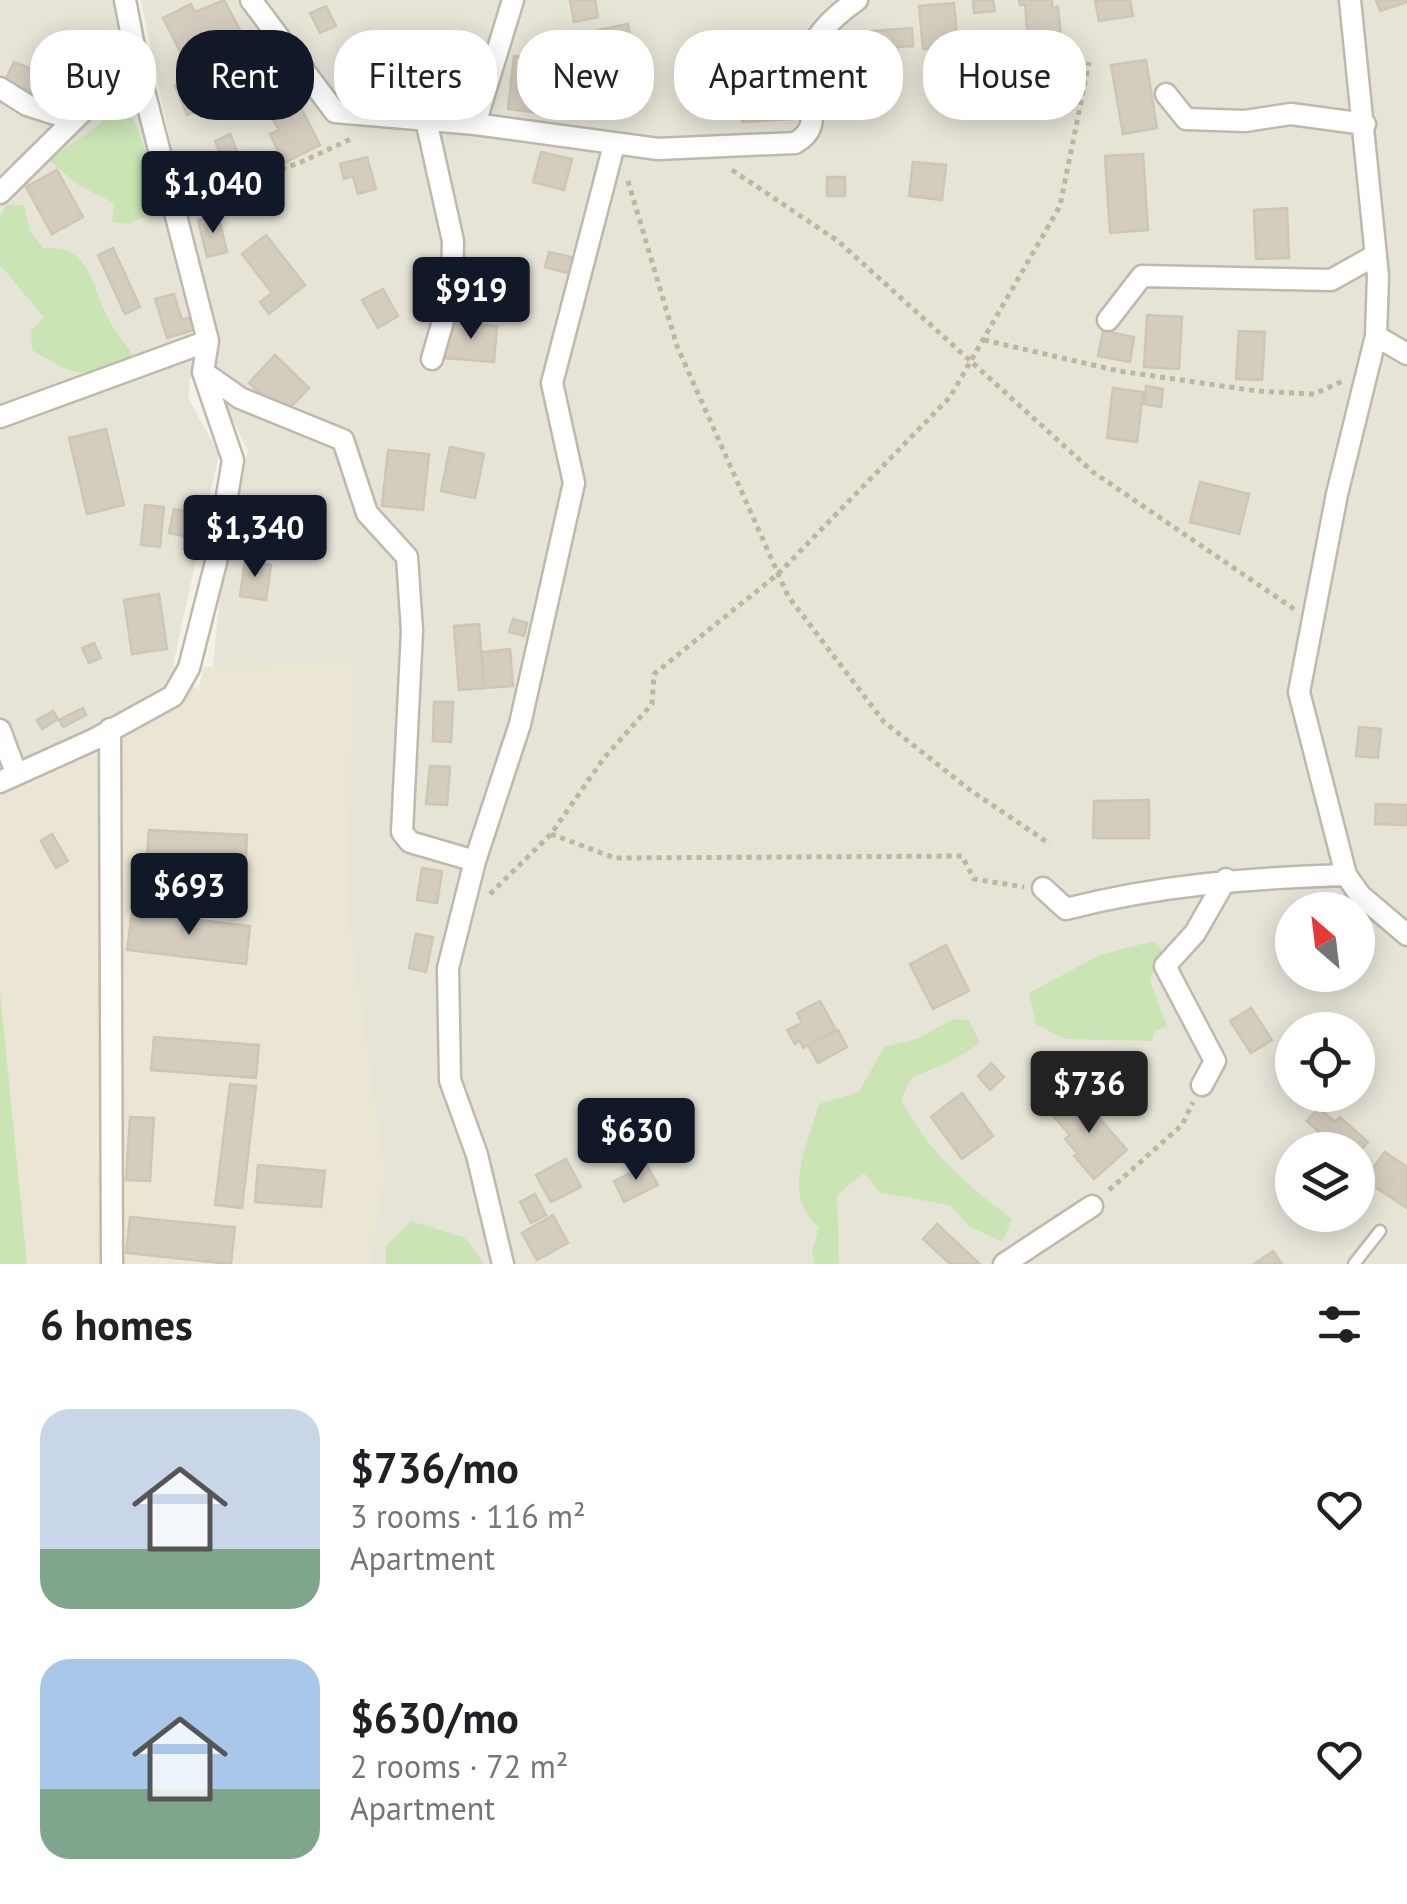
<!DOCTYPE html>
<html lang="en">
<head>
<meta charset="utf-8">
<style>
	:root { --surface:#fff; --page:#f2f2f2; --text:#202124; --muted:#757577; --accent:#111827 }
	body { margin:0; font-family:"PT Sans",sans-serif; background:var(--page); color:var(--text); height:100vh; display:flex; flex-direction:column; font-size:38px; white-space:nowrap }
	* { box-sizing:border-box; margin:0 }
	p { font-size:32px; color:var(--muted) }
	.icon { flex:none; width:55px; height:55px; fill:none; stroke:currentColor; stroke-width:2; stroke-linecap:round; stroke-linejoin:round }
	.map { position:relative; height:1264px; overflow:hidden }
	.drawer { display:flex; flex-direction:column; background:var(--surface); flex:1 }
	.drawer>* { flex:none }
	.top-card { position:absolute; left:30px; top:30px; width:1348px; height:90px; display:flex; gap:20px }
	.needle { width:65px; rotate:332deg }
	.buttons { position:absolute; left:1275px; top:892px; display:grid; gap:20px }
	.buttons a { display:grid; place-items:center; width:100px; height:100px; border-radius:50%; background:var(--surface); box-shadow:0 5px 25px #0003; font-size:50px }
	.price { position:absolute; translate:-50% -85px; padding:0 22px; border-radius:10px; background:var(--accent); color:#fff; font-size:32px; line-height:65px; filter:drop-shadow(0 2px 5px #0008) }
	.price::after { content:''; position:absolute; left:50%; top:60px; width:30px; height:22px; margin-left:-15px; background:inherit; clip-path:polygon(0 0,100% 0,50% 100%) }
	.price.active { background:#222; color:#fff }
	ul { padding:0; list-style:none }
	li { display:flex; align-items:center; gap:30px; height:250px; padding:0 40px }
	li span { display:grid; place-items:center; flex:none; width:280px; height:200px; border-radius:30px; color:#555 }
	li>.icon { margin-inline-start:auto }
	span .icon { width:120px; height:120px; fill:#fffc; stroke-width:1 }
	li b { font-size:42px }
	h2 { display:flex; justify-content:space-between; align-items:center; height:120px; padding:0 40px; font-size:42px }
	.chip { padding:0 35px; border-radius:40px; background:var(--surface); box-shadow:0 5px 25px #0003; font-size:35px; line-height:90px }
	.chip.active { background:var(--accent); color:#fff }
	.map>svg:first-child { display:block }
</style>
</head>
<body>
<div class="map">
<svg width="1407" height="1264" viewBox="0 0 1407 1264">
	<rect width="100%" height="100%" fill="#f3f1e8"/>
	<path fill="#e6e3d7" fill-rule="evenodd" d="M0 0H118L197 329 188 398 219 454 173 665 198 690 179 709 129 739 0 796Z
		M141 0H1407V1264H370L384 1171 347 912 352 663 213 667 221 586 248 450 224 404ZM1292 910H1358V975H1292ZM1292 1030H1358V1095H1292ZM1292 1150H1358V1215H1292Z"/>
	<path fill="#ebe6d3" d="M352 662 347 912 384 1171 370 1264H0V796L129 739 179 709 198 690 204 667Z"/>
	<path fill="#cae4b4" d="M119 104 129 109 150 161 154 186 151 214 130 224 112 222 114 203 78 185 48 159 94 129Z
		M6 205H24L30 231 44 249C88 242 92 286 108 318 115 333 127 343 134 359 83 379 79 378 32 350L31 331 44 317 0 265V217Z
		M1153 941 1162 949 1150 981 1167 1026 1155 1031 1152 1041 1065 1039 1036 1024 1029 993 1100 955Z
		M0 992 27 1264H0Z
		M954 1019 969 1020 980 1043 950 1062 912 1077 901 1099C927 1151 966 1185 1012 1219L1002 1242 969 1226 950 1205 881 1193 864 1173 837 1195 839 1264H815L812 1252 819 1227C780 1196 808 1145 819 1104L859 1092 884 1047 917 1039Z
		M411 1221 465 1238 484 1264H386V1246Z"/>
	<path fill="#d4cdbf" stroke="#cec6b2" stroke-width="2.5" d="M224 0 240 30 184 59 163 18 191 4 195 12Z
		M570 0H595L598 17 574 22Z
		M973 0H993L995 11 974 13Z
		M1019 0H1052V8L1058 7 1063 59 1030 62 1025 4 1020 5Z
		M1095 0H1130L1133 16 1099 21Z
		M1376 0H1407V2L1380 11Z
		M954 3 958 47 923 49 919 6Z
		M326 6 336 26 320 33 310 13Z
		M628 24 639 84 602 91 593 38 600 37 598 30Z
		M912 28 913 46 897 47 899 80 875 82 872 31Z
		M763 43 765 71 736 74 734 46Z
		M514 56 549 60 543 113 508 109Z
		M239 60 251 89 187 115 175 86Z
		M445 60 453 98 418 105 410 68Z
		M1012 60 1015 84 987 88 984 63Z
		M1146 60 1157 128 1123 134 1111 65Z
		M14 62 70 85 62 105 5 81Z
		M791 80 793 119 742 122 740 82Z
		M299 104 320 145 284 163 270 134 279 130 272 118Z
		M230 134 243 166 228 172 215 141Z
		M541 152 572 159 564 190 533 182Z
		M1143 154 1148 230 1110 233 1105 156Z
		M367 157 376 189 358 194 353 176 344 179 340 164Z
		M913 162 946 165 942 200 909 196Z
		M57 170 83 217 52 234 26 187Z
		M827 177H845V196H827Z
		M1287 208 1289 258 1256 259 1254 210Z
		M218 215 227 252 207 257 198 220Z
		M266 235 305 285 269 314 260 302 272 293 242 254Z
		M113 248 140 307 125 314 98 255Z
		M549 252 575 258 571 274 545 267Z
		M383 289 398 316 378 328 362 300Z
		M174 294 182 320 193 316 197 329 167 338 155 299Z
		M1147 315 1182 317 1179 369 1144 367Z
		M448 321 497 326 494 362 444 358Z
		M1103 331 1134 337 1130 362 1098 356Z
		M1239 331 1265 332 1262 380 1236 379Z
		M275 355 309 388 283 415 249 383Z
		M1146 386 1163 389 1161 407 1144 404Z
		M1113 388 1143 392 1137 442 1107 438Z
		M106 429 124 505 87 514 69 438Z
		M450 447 484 454 475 498 441 491Z
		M388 450 429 454 423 510 382 506Z
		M1200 482 1249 494 1239 534 1190 522Z
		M145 505 164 507 160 547 141 545Z
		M174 509 196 513 191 537 169 533Z
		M247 518 267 521 262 548 243 545Z
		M245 561 271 565 266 600 240 596Z
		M159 594 167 649 132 654 124 600Z
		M513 619 527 623 524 636 509 632Z
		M479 624 484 688 459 690 454 626Z
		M94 643 101 658 89 663 82 648Z
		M510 649 513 686 484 688 482 652Z
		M434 702H453L451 742 433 741Z
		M83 708 86 715 63 727 59 720Z
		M53 711 58 719 42 729 37 720Z
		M1359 727 1381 729 1378 758 1356 756Z
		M430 766 450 767 447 805 426 804Z
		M1149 800V838H1093L1094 801Z
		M1376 804 1407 805V825L1375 824Z
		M149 830 247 835 245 873 146 868Z
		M52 834 68 861 56 868 41 841Z
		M422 868 442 871 437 903 417 900Z
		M132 912 250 926 246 964 127 950Z
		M416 934 433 937 426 972 409 968Z
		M946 945 969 991 933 1009 910 964Z
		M820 1001 836 1030 803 1048 800 1040 795 1044 787 1030 802 1023 797 1013Z
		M1251 1008 1272 1040 1251 1053 1230 1021Z
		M838 1030 847 1047 818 1063 808 1045Z
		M154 1037 259 1045 256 1078 151 1070Z
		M991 1063 1004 1077 990 1090 978 1076Z
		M230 1084 256 1086 242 1208 215 1205Z
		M962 1093 993 1136 962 1159 931 1117Z
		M1077 1093 1127 1150 1094 1179 1074 1156 1078 1154 1065 1139 1070 1135 1052 1115Z
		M1319 1108 1335 1122 1340 1117 1368 1142 1358 1153 1326 1150 1316 1141 1321 1134 1307 1121Z
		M130 1117 154 1118 150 1181 126 1180Z
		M1385 1152 1407 1167V1208L1364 1180Z
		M566 1159 581 1187 551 1202 536 1175Z
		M258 1165 325 1171 321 1207 255 1202Z
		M647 1165 658 1185 624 1202 614 1181Z
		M535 1194 546 1215 531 1223 520 1202Z
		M553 1215 568 1243 537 1260 522 1233Z
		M130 1217 235 1227 231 1264 126 1253Z
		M937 1224 980 1264H950L923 1239Z
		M1273 1251 1282 1264H1254Z"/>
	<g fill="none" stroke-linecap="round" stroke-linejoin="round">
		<defs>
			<path id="lane" d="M1354 1264 1380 1231"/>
			<path id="street" d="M251 0 335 112 475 124 658 149 795 143C829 124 800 96 805 66 810 38 834 16 857 0
				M1350 0 1378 276 1376 336 1337 494 1299 692 1346 875 1360 895 1407 935
				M0 88 27 105 74 120
				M1166 94 1186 119 1245 121 1291 114 1365 124
				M426 120 453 241 452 290 432 359
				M475 124 513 0
				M0 193 84 110 138 67
				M1108 320 1142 276 1331 280 1376 255
				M1376 336 1407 354
				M203 372 240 398 343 440 367 513 407 557 412 631 402 832 410 842 475 861
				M0 417 208 341
				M110 729 112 1264
				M0 730 16 773
				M0 782 95 739 173 696 189 668 216 562 233 460 203 372 208 341 138 67 125 0
				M1043 888 1066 909C1159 885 1250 878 1346 875
				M1202 1085 1215 1061 1165 966 1195 933 1226 879
				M503 1264 477 1155 450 1080 448 968 475 861 520 724 574 483 552 383 614 145
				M1004 1264 1092 1206"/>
		</defs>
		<use href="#lane" stroke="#beb9ac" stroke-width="15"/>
		<use href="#street" stroke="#beb9ac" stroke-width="25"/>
		<path stroke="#beb69e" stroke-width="5" stroke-dasharray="5 5" stroke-linecap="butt" d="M732 170 838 241 1093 472 1294 609
			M628 181 677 346 788 596 884 722 970 790 1050 844
			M194 192 297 164 353 138
			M984 340 1119 371 1257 391 1314 394 1343 381
			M551 834 615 858 962 856 974 879 1024 887
			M490 894 551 834 604 758 652 704 654 674 778 574 950 397 1060 206 1089 62
			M1109 1190 1182 1125 1193 1102"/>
		<use href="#lane" stroke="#fff" stroke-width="10"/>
		<use href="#street" stroke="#fff" stroke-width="20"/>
	</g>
</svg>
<div class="buttons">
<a><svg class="needle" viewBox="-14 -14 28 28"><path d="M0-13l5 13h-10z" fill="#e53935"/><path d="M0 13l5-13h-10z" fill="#757577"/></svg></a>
<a><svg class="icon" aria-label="locate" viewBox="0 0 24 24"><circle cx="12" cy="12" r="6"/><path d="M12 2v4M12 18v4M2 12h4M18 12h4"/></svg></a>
<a><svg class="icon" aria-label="layers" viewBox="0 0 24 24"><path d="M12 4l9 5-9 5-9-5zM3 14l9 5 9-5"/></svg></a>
</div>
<b class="price" style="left:213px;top:236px">$1,040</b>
<b class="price" style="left:471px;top:342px">$919</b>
<b class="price" style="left:255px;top:580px">$1,340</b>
<b class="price" style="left:189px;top:938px">$693</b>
<b class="price active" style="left:1089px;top:1136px">$736</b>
<b class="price" style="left:636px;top:1183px">$630</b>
<div class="top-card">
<a class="chip">Buy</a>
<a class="chip active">Rent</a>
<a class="chip">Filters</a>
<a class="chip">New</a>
<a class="chip">Apartment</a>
<a class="chip">House</a>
</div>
</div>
<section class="drawer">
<h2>6 homes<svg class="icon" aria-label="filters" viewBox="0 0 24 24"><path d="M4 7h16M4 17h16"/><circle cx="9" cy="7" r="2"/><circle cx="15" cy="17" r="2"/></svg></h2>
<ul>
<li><span style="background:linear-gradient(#c9d6e8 70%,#7fa58c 0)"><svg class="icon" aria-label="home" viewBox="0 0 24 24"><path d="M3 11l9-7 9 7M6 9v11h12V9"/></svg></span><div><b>$736/mo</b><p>3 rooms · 116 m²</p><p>Apartment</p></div><svg class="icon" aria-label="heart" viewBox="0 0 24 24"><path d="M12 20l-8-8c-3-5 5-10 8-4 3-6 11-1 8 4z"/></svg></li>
<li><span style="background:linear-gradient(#a9c7e8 65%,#7fa58c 0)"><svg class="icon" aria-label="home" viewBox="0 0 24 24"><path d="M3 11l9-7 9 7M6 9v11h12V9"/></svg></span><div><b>$630/mo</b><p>2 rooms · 72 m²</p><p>Apartment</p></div><svg class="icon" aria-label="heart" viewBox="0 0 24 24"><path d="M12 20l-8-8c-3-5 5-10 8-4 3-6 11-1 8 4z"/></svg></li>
</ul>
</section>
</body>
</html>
